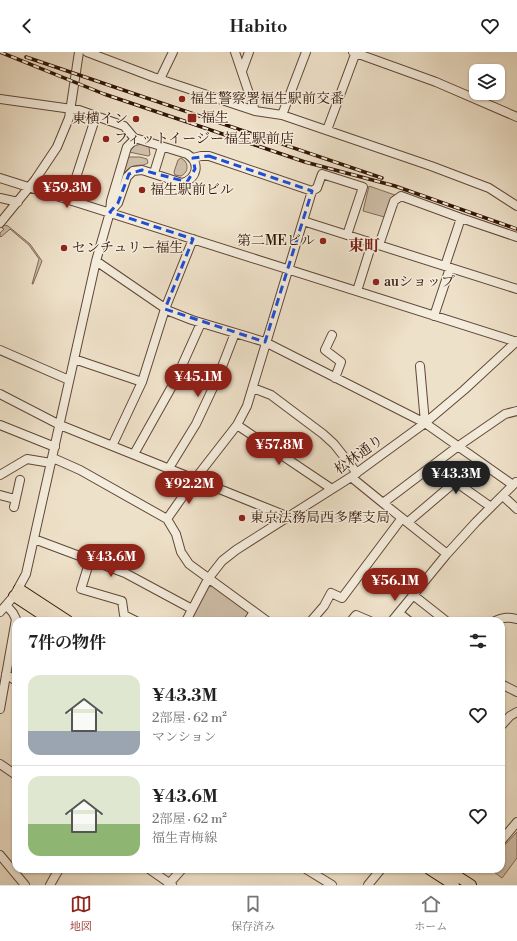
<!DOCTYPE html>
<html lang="ja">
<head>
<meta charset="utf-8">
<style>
	:root { --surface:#fff; --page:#f6f6f6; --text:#222; --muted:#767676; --line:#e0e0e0; --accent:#8f2418 }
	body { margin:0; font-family:"Libre Bodoni","Noto Serif JP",serif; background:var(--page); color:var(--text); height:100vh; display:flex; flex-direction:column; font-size:15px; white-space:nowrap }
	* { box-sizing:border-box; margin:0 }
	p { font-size:13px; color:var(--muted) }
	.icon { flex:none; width:22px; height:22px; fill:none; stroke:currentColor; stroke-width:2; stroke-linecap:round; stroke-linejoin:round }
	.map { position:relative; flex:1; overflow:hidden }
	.details { position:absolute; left:12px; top:565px; width:493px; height:256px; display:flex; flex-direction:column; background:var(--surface); border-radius:12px; box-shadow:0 1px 3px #0004 }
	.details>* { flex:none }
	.controls { position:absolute; left:469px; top:12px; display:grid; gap:8px }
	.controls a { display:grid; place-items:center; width:36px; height:36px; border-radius:8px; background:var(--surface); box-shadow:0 1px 3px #0004; font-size:20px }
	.price { position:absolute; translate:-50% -34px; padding:0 9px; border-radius:14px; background:var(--accent); color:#fff; font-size:13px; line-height:26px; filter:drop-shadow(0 1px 2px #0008) }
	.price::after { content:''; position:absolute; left:50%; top:24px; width:12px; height:9px; margin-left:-6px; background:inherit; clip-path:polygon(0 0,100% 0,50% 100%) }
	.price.on { background:#222; color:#fff }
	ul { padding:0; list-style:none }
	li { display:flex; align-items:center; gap:12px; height:100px; padding:0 16px }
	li+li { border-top:1px solid var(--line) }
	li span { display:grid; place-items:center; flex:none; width:112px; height:80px; border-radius:12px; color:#555 }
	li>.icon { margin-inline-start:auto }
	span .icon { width:48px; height:48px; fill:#fffc; stroke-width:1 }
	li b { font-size:17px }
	h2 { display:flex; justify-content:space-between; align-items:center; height:48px; padding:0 16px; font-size:17px }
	header { display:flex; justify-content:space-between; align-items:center; height:52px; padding:0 16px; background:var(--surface); font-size:18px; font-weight:600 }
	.tabs { display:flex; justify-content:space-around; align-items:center; height:56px; border-top:1px solid var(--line); background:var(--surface); font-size:11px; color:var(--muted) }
	.tabs a { display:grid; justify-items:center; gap:2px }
	.tabs .on { color:var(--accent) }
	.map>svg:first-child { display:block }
</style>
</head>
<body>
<header><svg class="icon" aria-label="back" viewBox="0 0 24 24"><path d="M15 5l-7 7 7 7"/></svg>Habito<svg class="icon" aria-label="heart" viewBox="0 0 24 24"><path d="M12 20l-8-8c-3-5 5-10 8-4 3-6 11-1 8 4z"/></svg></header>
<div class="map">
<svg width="517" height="833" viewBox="0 0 517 833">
	<rect width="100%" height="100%" fill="#eee1c9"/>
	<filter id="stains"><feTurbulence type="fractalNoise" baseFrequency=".005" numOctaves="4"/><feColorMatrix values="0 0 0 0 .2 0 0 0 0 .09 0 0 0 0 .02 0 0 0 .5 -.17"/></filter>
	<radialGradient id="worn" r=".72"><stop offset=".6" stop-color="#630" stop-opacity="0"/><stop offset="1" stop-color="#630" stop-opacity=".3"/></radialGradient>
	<path fill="#cebea8" stroke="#806957" d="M141 92 149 95 150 103 148 104 129 100 134 94Z
		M128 105H140L147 107 148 111C140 116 135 109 124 121L116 146H115Z
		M181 106 185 109C189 115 187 121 181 124L175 123 174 120 178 108Z
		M369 134 395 143 388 166 363 159Z
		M4 173 8 174 30 192 42 209 33 232H32L39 207 29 193 10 177 1 185 0 184V181L4 177 2 176Z
		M214 534 251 560 244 569H191L208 535Z
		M517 780V806L502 826 490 817H501V797Z"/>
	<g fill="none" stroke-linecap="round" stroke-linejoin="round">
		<defs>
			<path id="minor" d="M87 0 153 25 255 59 282 63 431 114 489 136 517 154
				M235 0 255 59
				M353 0 436 30 517 65
				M242 19 249 0
				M160 27 173 0
				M0 47 79 58 124 74 135 87
				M282 63 306 0
				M327 78 356 0
				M154 121 162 95
				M0 126 517 290
				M312 139 317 136 322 122 363 135 347 183
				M0 146 18 150
				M69 147 96 64
				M303 169 517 237
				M0 171 35 128 57 95 69 66 79 0
				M379 193 394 149 401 144 461 166 517 185
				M96 209 169 259 192 268 265 290 425 371 513 433
				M445 214 461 166
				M357 239 372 191
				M434 264 450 216
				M332 283 325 298 341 310 335 326
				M0 298 69 328
				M74 307 142 330
				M420 314 425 371
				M253 336 271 343 323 382 334 392 357 421
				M0 342 60 373 289 465
				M0 373 55 395
				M237 373 332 437
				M112 394 142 330 165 257 193 187
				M134 402 175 329 201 271
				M53 406 80 418 167 467 176 482 181 500 189 512 267 569
				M433 414 491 455
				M169 416 196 372 218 325 235 281
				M0 423 27 407 51 411
				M351 425 383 451 447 502
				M0 443 15 447
				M503 444 517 457
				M383 451 457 395 505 362 517 359
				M14 455 20 428
				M167 467 195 427 237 373 247 354 312 139 209 104H201L193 106
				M408 470 455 430
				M34 487 125 521 192 557
				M90 508 81 537 122 549 124 563 136 569
				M413 543 446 569
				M0 560 14 544 26 522 96 209 110 160 111 149 127 95 135 87H138L187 102C201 111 197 127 182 131L142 118 133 119 127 125 118 151 110 160
				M399 561 409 569
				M186 569 208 527 222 509 236 498 351 425 425 371 464 338 517 289
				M248 569 254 560
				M311 569 324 554 331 541 342 546 402 466
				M351 569 356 563 370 569
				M392 569 446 503 476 470 516 430
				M495 569C503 565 508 565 517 567
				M6 622 16 629
				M501 632 517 640
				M0 657 16 567 13 561 7 554
				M501 674 510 664 517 660
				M0 712 16 723
				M501 789 517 770
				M0 803 25 833
				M149 817 172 833
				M306 817 332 833
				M50 833 59 817
				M168 833 182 817
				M368 833 381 817"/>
			<path id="major" d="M19 537 68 569
				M14 544 52 569
				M429 817 454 833
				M446 817 471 833"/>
		</defs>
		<use href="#minor" stroke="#604737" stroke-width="10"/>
		<use href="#major" stroke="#311406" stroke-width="12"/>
		<use href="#minor" stroke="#f4ecdc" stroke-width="8"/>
		<use href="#major" stroke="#eee1c9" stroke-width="10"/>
		<defs>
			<path id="rail" d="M0 0 104 42 193 72 305 110 395 134 517 177
				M26 5 382 126"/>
		</defs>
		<use href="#rail" stroke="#311406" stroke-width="3.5"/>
		<use href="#rail" stroke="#f4ecdc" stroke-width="2" stroke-dasharray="6" stroke-linecap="butt"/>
	</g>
	<path fill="none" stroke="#1d4ed8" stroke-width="3" stroke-dasharray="8 5" stroke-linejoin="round" d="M209 104 312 139 265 290 165 257 193 187 110 160 118 151 129 122 142 118 187 130 195 117 193 106Z"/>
	<g fill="#8f2418" stroke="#f4ecdc" stroke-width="1.5">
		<circle cx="182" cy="47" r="4"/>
		<rect x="187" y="61" width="10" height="10" rx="2"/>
		<circle cx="136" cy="67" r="4"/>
		<circle cx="106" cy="87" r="4"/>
		<circle cx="142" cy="138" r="4"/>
		<circle cx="323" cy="189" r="4"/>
		<circle cx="64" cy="196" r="4"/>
		<circle cx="376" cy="230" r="4"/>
		<circle cx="242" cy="466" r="4"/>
	</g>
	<g text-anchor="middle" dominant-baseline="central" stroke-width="3" stroke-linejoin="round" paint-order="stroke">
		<g font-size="14" fill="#311406" stroke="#f4ecdc" text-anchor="start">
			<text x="190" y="47">福生警察署福生駅前交番</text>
			<text x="201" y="66">福生</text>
			<text x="128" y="67" text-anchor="end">東横イン</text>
			<text x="114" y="87">フィットイージー福生駅前店</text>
			<text x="150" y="138">福生駅前ビル</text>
			<text x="315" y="189" text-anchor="end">第二MEビル</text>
			<text x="72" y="196">センチュリー福生</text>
			<text x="384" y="230">auショップ</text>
			<text x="250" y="466">東京法務局西多摩支局</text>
		</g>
		<g font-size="14" fill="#311406" stroke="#f4ecdc">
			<text transform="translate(359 403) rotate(-36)">松林通り</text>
		</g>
		<g font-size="16" font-weight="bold" fill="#7a1f14" stroke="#f4ecdc">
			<text x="364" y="194">東町</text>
		</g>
	</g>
	<rect width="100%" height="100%" filter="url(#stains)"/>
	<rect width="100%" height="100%" fill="url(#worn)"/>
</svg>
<div class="controls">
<a><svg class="icon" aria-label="layers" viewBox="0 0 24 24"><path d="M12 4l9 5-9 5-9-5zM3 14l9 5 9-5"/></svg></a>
</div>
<b class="price" style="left:67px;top:157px">¥59.3M</b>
<b class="price" style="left:198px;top:346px">¥45.1M</b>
<b class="price" style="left:279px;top:414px">¥57.8M</b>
<b class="price on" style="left:456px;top:443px">¥43.3M</b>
<b class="price" style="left:189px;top:453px">¥92.2M</b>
<b class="price" style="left:111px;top:526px">¥43.6M</b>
<b class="price" style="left:395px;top:550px">¥56.1M</b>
<section class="details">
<h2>7件の物件<svg class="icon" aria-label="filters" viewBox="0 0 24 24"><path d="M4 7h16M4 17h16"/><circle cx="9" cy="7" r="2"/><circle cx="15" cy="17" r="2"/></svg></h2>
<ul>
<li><span style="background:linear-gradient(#dfe7d0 70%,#9aa5b1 0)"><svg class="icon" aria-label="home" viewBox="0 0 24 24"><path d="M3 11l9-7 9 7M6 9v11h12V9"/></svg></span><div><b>¥43.3M</b><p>2部屋 · 62 m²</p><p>マンション</p></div><svg class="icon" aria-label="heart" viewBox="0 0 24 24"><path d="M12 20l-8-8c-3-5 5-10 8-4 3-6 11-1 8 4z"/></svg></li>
<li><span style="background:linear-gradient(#dfe7d0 60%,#8fb573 0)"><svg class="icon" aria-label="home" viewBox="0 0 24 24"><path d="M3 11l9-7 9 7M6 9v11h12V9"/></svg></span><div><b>¥43.6M</b><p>2部屋 · 62 m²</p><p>福生青梅線</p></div><svg class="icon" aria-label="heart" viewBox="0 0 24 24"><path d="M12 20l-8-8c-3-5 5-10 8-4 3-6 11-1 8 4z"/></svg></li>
</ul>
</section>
</div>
<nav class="tabs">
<a class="on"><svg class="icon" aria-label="map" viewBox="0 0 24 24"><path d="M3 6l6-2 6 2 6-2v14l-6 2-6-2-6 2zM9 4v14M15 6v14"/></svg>地図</a>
<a><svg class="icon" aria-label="saved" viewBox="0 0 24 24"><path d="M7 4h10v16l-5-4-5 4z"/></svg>保存済み</a>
<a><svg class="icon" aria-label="home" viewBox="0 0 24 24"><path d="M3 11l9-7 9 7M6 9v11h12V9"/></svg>ホーム</a>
</nav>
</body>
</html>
